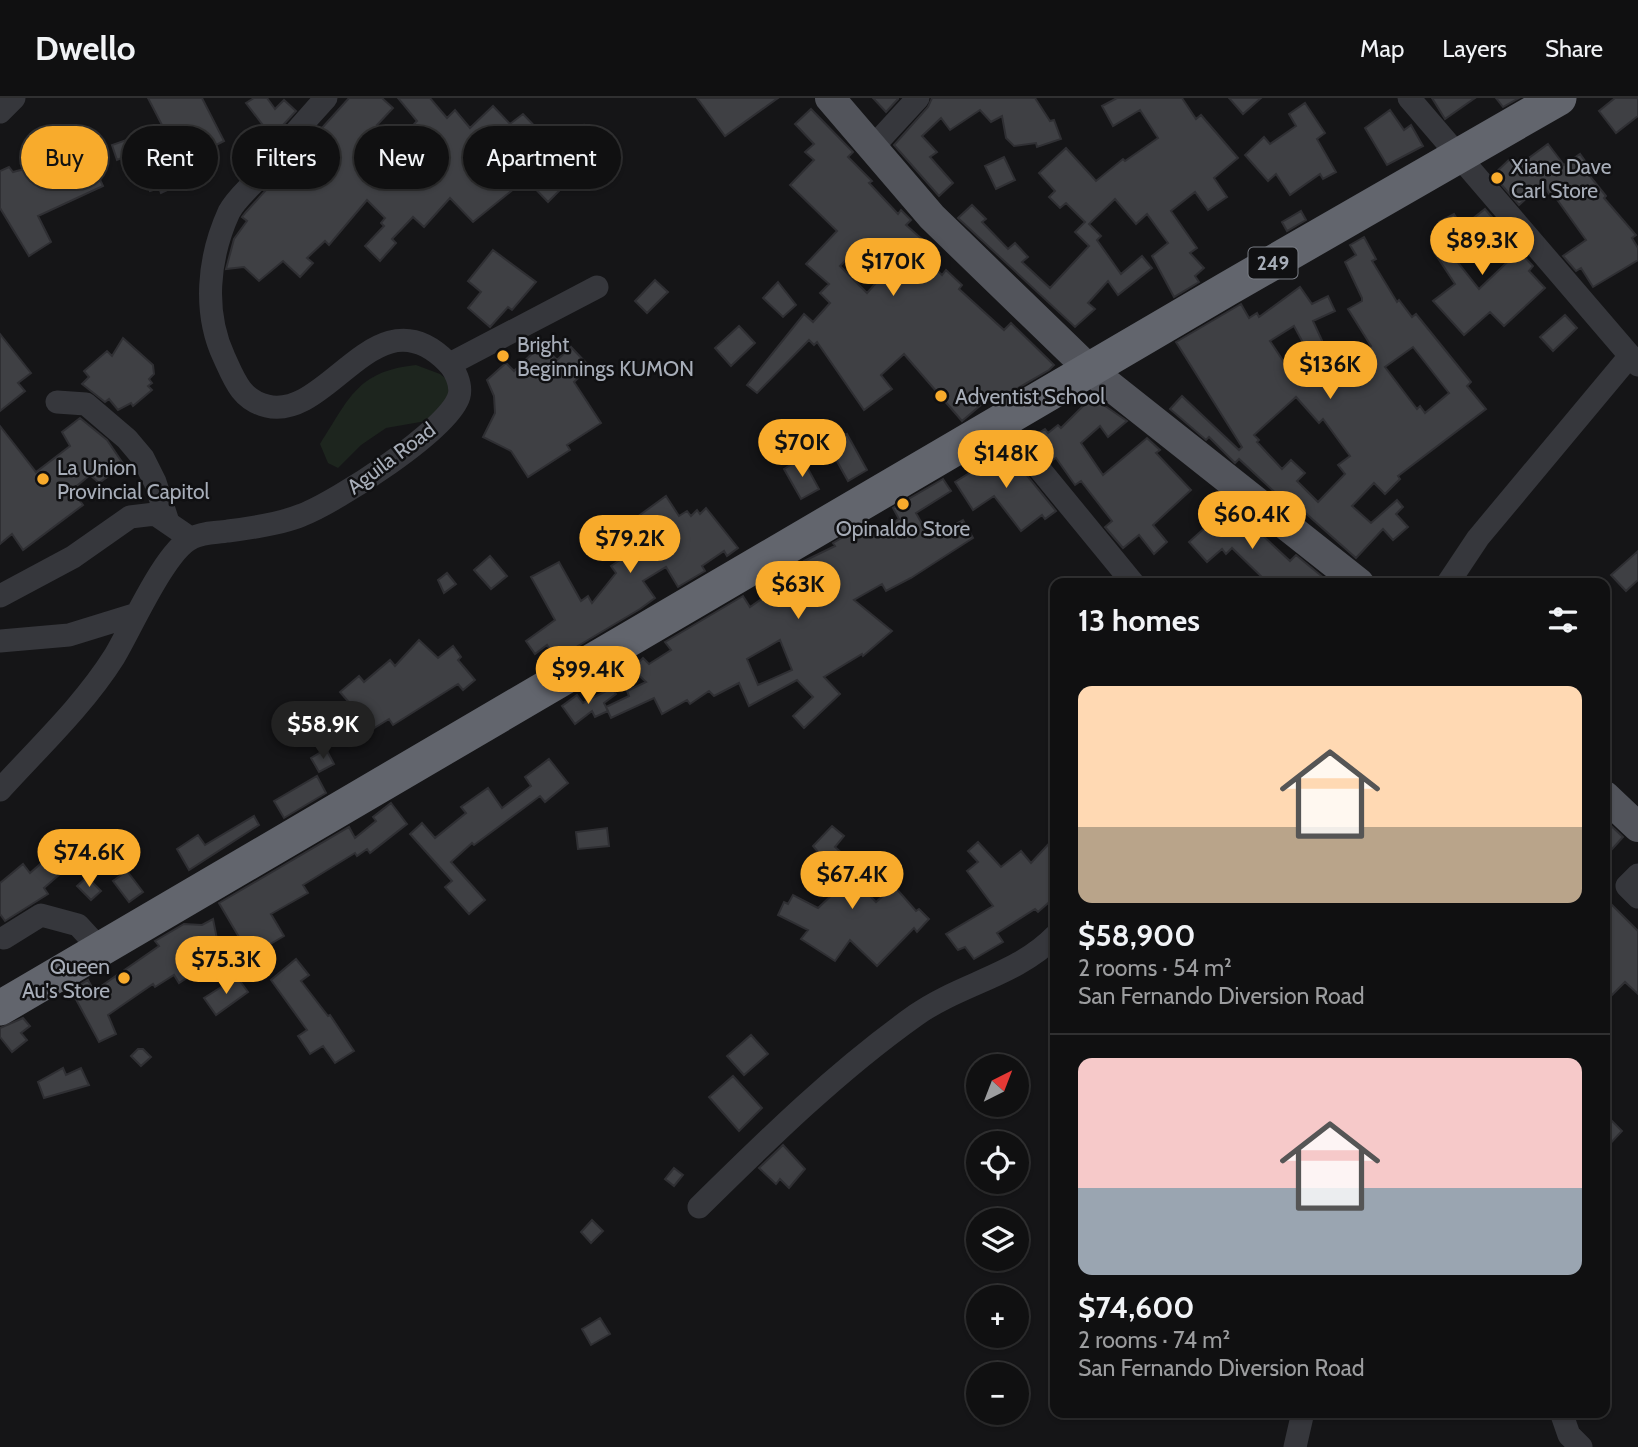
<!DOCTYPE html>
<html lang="en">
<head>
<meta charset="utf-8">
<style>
	:root { --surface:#101011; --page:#19191a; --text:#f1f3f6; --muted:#9c9d9f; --line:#303031; --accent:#f8ab2c }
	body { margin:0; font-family:Cabin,sans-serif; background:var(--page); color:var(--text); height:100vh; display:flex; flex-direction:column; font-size:26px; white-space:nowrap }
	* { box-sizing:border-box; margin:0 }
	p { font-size:23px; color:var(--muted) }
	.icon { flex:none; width:38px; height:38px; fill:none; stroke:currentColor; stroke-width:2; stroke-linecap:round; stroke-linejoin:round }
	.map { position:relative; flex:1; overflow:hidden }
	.sheet { position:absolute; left:1050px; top:480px; width:560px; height:840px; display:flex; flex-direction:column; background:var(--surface); border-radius:14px; box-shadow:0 2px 5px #0004,0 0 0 2px var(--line) }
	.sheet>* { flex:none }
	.top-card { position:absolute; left:21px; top:28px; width:665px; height:63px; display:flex; gap:14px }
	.needle { width:46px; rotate:42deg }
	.fabs { position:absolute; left:966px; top:956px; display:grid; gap:14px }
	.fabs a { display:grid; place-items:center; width:63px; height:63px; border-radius:50%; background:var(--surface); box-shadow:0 2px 5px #0004,0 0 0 2px var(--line); font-size:35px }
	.price { position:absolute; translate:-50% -60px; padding:0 16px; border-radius:24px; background:var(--accent); color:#111; font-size:23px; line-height:46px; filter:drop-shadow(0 2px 4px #0008) }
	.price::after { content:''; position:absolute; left:50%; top:42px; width:21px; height:16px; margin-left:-10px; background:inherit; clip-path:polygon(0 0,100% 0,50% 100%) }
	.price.selected { background:#222; color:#fff }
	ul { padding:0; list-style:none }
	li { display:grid; align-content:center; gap:14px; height:371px; padding:0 28px }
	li+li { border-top:2px solid var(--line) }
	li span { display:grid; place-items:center; height:217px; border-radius:14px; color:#555 }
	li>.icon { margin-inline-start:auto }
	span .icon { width:126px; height:126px; fill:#fffc; stroke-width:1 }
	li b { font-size:30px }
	h2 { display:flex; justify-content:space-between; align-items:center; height:84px; padding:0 28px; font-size:30px }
	.pill { padding:0 24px; border-radius:32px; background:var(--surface); box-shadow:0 2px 5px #0004,0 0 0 2px var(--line); font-size:24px; line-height:63px }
	.pill.selected { background:var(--accent); color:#111 }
	header { display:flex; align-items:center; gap:42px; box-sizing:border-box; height:98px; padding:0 35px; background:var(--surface); border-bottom:2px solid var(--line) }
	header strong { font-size:33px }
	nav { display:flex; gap:38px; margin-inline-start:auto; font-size:24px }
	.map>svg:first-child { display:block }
</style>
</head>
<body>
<header>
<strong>Dwello</strong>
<nav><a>Map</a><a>Layers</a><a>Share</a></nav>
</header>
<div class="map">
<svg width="1638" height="1349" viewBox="0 0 1638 1349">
	<rect width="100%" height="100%" fill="#151517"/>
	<path fill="#1d251e" d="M416 267 440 276 450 284 452 296 426 323 386 330 361 347 338 370 328 365 320 346C349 301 357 273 416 267Z"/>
	<path fill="#3f4044" stroke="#2f2f33" stroke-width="2" fill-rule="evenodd" d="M148 0H202L224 43 166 72 174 89 161 95 159 90 150 93 142 73 136 75 129 57 117 62 112 47 132 40 136 52 142 50 148 65 176 54Z
		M254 0H267L275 11 284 2 296 13 272 39 246 5Z
		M349 0H382L393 10 377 27 396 46 417 23 398 0H430L447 20 455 12 470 30 493 8 510 26 523 16 549 43 542 50 567 77 555 88 559 93 548 104 526 81 473 124 450 100 424 129 413 119 392 141 396 145 380 163 365 148 384 128 381 125 385 120 367 102 329 147 325 143 307 160 313 165 300 179 283 163 259 183 244 169 226 171 234 141 247 123 242 119 246 114Z
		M697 0H778L725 38Z
		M873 0H898V1L886 14Z
		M932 0H1035L1050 23 1054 22 1061 41 1037 49 1036 45 1014 48 1006 40 1002 18 991 24 980 12 950 32 941 20 922 38 937 54 930 59 953 85 939 98 894 47 928 9Z
		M1117 0H1182L1196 21 1201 17 1238 60 1214 80 1227 99 1208 112 1195 94 1171 113 1197 150 1190 155 1204 170 1195 178 1199 184 1174 199 1152 158 1168 145 1147 116 1136 126 1115 101 1089 126 1101 138 1097 142 1121 176 1142 158 1152 170 1118 197 1108 183 1088 205 1095 211 1075 229 958 120 972 107 986 121 982 124 1008 151 1015 145 1028 159 1022 164 1050 190 1089 148 1075 134 1085 124 1066 105 1060 110 1049 99 1055 93 1039 75 1066 50 1096 83 1123 61 1125 63 1158 40 1140 12 1113 28 1102 8Z
		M1229 0H1261L1243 16Z
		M1432 0H1475L1445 21Z
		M1496 0H1519L1503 9Z
		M1615 0H1638V18L1616 35 1599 13Z
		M1305 5 1325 35 1317 41 1336 74 1323 81 1320 76 1290 97 1276 76 1268 83 1245 57 1264 39 1270 46 1296 28 1289 16Z
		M811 11 853 54 848 59 872 83 869 85 898 116 901 112 911 122 906 127 923 142 915 151 942 177 946 172 962 187 959 191 1004 232 1011 225 1054 267 1049 272 1001 300 995 295 962 323 904 256 881 277 892 291 864 312 817 244 814 247 809 242 757 295 747 287 804 216 813 224 830 205 820 195 829 186 806 166 837 133 790 87 814 62 805 54 814 46 795 26ZM866 142 893 166 867 195 840 168Z
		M1390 12 1404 32 1411 27 1423 48 1387 67 1365 30Z
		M584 27 598 44 586 54 572 37Z
		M1548 46 1564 67 1580 56 1593 74 1589 77 1606 98 1604 100 1636 137 1632 140 1638 150V162L1593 189 1581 170 1576 173 1563 158 1586 142 1553 96 1550 97 1542 86 1519 107 1493 77 1511 60 1518 68Z
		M87 54 103 88 38 118 51 144 29 158 0 110V73L9 69 13 74Z
		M1004 59 1015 82 996 91 985 68Z
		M1485 111 1503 132 1480 150 1456 162 1479 191 1519 153 1533 168 1529 173 1545 190 1504 228 1490 214 1464 237 1433 203 1455 186 1434 154 1450 143 1439 124 1454 116 1462 129Z
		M1301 113 1306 122 1287 133 1282 124Z
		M1364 139 1376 161 1372 163 1397 204 1399 202 1412 219 1416 216 1471 284 1467 288 1486 311 1398 378 1400 381 1385 396 1374 385 1352 408 1371 425 1397 402 1403 409 1396 416 1408 429 1393 442 1383 431 1356 460 1284 396 1281 400 1239 361 1235 365 1209 339 1206 342 1170 311 1182 298 1239 352 1242 349 1176 244 1241 206 1249 220 1257 215 1259 219 1300 189 1312 206 1328 198 1335 213 1313 223 1324 247 1318 251 1338 273 1371 248 1348 211 1362 203V200L1345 164 1356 157 1350 147ZM1294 228 1308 254 1291 268 1286 267 1270 243ZM1413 249 1449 295 1425 315 1420 308 1417 311 1385 269ZM1296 299 1319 325 1323 321 1350 358 1338 367 1345 376 1318 404 1297 383 1305 375 1291 362 1282 371 1257 344 1259 342 1254 337Z
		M493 152 536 184 512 212 508 209 490 229 468 210 481 194 468 183Z
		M655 182 668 194 647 215 635 203Z
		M778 184 796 207 783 219 763 200Z
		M1565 217 1577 230 1553 253 1540 239Z
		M739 228 755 245 731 268 715 250Z
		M0 236 31 275 18 285 25 293 0 313Z
		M123 240 153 267 154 276 149 281 152 285 148 288 152 292 133 308 131 305 118 312 109 301 105 304 82 286 89 279 84 273 107 253 112 258Z
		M542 246 557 262 571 249 590 269 574 284 601 325 567 347 570 352 528 379 511 353 483 339 495 315 494 298 487 282 506 265 514 273Z
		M1092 299 1127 323 1108 339 1100 328 1081 345 1103 377 1147 340 1160 352 1156 355 1191 392 1153 427 1167 444 1154 456 1139 437 1123 450 1105 429 1112 423 1081 383 1075 387 1056 360 1051 363 1032 339 1045 331 1048 335 1058 327 1061 330Z
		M80 320 107 342 124 367 99 385 90 377 72 392 83 407 23 452 12 436 0 446V328L36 374 70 348 62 334Z
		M847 336 867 372 848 383 828 347Z
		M1006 352 1056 413 1045 421 1042 417 1021 433 994 398 973 412 955 384Z
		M802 360 819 391 801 401 784 371Z
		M943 381 951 393 916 415 930 440 963 422 973 440 911 480 886 493 882 486 854 502 892 533 863 558 862 556 824 579 840 596 804 630 793 618 813 599 797 582 749 608 739 585 714 598 709 593 690 606 687 602 662 616 654 600 611 620 606 609 629 598 627 593 646 584 632 571 643 560 649 566 671 552 665 544 743 498 750 509 807 469 804 463 835 448 833 445 862 428 868 439 899 421 893 410ZM780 542 792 572 758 587 747 561Z
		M666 398 679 418 687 413 691 418 697 412 700 416 706 410 738 450 727 458 724 453 702 468 705 473 678 489 666 469 643 483 655 500 640 511 556 561 547 547 535 556 526 543 555 522 531 479 559 464 581 503 588 498 592 505 616 475 611 468 623 460 637 419Z
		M1228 409 1257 437 1259 434 1290 463 1296 457 1330 485H1268L1232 450 1226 456 1222 451 1207 464 1189 444Z
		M1638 453V482L1626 493 1611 477Z
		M490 458 507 478 491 491 474 472Z
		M447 475 456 486 444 495 438 482Z
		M419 542 438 560 453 548 461 559 458 562 475 582 463 592 458 586 393 627 389 621 366 635 353 609 340 594 359 578 364 584 390 562 395 568Z
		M612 590 616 596 604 605 608 613 595 619 592 613 575 626 562 608 577 597 583 605Z
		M326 651 334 666 319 674 311 660Z
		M549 661 568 685 545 704 540 698 474 747 472 745 451 764 485 802 469 816 445 789 452 783 410 736 422 725 435 740 466 715 461 709 488 690 502 710 531 688 525 679Z
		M317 678 326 695 284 720 274 703Z
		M391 705 407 726 370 755 367 751 357 758 355 755 303 787 308 795 271 816 284 838 250 858 219 805 349 729 355 740 376 723 373 719Z
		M254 718 259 727 189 772 177 751 198 737 205 747Z
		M1605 722 1623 739 1605 759Z
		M832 728 844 738 835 749 854 766 847 774 876 804 894 788 916 813 919 811 929 821 917 834 914 830 877 868 850 842 835 863 801 841 808 832 778 817 784 804 788 806 793 797 818 810 835 794 818 781 829 767 813 748Z
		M607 730 609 748 578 751 576 734Z
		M1055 739V799L1038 814 1035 811 997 835 1003 844 974 861 965 849 958 852 946 836 993 808 967 773 978 764 968 753 978 744 1001 769 1021 753 1031 765Z
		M46 761 59 777 44 790 48 796 5 823 0 816V785L23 766 30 775Z
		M127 773 143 794 129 804 113 783Z
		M87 779 101 793 91 802 77 788Z
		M1605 800 1638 833V896L1625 884 1605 904Z
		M213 821 218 846 198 857 205 868 179 885 174 877 155 889 153 886 108 917 116 936 99 944 71 892 88 882 94 893 159 848 155 843 184 826 202 827Z
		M296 861 309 877 301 883 328 918 330 917 354 953 335 965 323 948 310 956 298 938 307 932 271 882Z
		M237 879 248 894 216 917 204 900Z
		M23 920 30 928 21 935 27 942 12 954 0 939V930Z
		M751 937 768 956 744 977 727 958Z
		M138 951H143L151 959 141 968 131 958Z
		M63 970 66 977 81 970 89 987 44 1000 38 984Z
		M733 978 762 1010 739 1033 709 999Z
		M1605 1016 1622 1033 1605 1051Z
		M783 1047 805 1071 789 1090 780 1081 776 1086 759 1070Z
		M674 1070 683 1077 674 1088 665 1081Z
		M592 1122 603 1133 591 1145 581 1134Z
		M600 1220 610 1236 591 1247 582 1231Z"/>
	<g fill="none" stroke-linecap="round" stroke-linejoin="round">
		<path stroke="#36373c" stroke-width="23" d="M1409 0 1638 267
			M0 14 14 0
			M871 51 918 0
			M450 266 597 189
			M57 304 86 306 127 341 143 360 155 384 168 424
			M1001 324 1133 485
			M1448 485 1478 440 1629 259
			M0 498 73 459 130 419 155 416 190 440
			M0 543 69 537 137 516
			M0 692C39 649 83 608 114 559 130 533 165 452 192 440 203 434 217 435 228 433 252 430 280 426 302 417 336 404 449 332 459 298 462 287 455 271 447 264 376 192 329 323 267 308 241 302 234 281 224 259 203 214 208 160 229 114 235 102 248 91 257 81 279 53 302 26 326 0
			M1638 777 1627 788 1638 799
			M4 840 41 817 78 827 102 853
			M699 1109C768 1041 837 973 916 917 960 886 1017 877 1055 838
			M1561 1314 1569 1337 1581 1349
			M1295 1349 1303 1314"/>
		<path stroke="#52545b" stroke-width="30" d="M830 0 932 119 1090 272 1359 485
			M1605 698 1638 729"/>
		<path stroke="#62656d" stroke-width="35" d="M0 910 1227 191 1559 0"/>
	</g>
	<g fill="#f8ab2c" stroke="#101012" stroke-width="2.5">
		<circle cx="1497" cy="80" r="7"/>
		<circle cx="503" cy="258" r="7"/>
		<circle cx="941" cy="298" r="7"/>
		<circle cx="43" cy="381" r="7"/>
		<circle cx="903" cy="406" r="7"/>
		<circle cx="124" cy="880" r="7"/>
	</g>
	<g text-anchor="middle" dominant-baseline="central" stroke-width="5" stroke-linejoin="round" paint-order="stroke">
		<rect fill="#101012" stroke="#7a7e86" stroke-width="2" x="1248.5" y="149.5" width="49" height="31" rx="5"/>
		<g font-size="19" font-weight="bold" fill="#a7adb8">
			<text x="1273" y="165">249</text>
		</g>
		<g font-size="21" fill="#a7adb8" stroke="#101012" text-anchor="start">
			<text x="1511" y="68">Xiane Dave<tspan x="1511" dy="24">Carl Store</tspan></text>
			<text x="517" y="246">Bright<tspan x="517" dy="24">Beginnings KUMON</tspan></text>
			<text x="955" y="298">Adventist School</text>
			<text x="57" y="369">La Union<tspan x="57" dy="24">Provincial Capitol</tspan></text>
			<text x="903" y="430" text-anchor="middle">Opinaldo Store</text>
			<text x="110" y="868" text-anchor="end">Queen<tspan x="110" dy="24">Au's Store</tspan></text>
		</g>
		<g font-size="21" fill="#a7adb8" stroke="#101012">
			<text transform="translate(391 360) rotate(-37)">Aguila Road</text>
		</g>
	</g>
</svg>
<div class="fabs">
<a><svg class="needle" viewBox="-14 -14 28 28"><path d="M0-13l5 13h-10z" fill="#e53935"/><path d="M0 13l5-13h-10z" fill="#9c9d9f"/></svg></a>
<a><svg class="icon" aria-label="locate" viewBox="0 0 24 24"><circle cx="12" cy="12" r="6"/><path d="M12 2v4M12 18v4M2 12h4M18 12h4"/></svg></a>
<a><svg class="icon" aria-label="layers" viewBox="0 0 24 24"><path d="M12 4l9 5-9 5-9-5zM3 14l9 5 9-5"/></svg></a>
<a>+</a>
<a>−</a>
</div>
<b class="price" style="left:1482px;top:179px">$89.3K</b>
<b class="price" style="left:893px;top:200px">$170K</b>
<b class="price" style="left:1330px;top:303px">$136K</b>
<b class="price" style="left:802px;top:381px">$70K</b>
<b class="price" style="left:1006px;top:392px">$148K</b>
<b class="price" style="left:1252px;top:453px">$60.4K</b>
<b class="price" style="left:630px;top:477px">$79.2K</b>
<b class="price" style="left:798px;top:523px">$63K</b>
<b class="price" style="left:588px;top:608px">$99.4K</b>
<b class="price selected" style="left:323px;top:663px">$58.9K</b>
<b class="price" style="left:89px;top:791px">$74.6K</b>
<b class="price" style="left:852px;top:813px">$67.4K</b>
<b class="price" style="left:226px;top:898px">$75.3K</b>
<div class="top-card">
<a class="pill selected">Buy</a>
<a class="pill">Rent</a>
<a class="pill">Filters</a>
<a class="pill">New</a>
<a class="pill">Apartment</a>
</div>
<section class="sheet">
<h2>13 homes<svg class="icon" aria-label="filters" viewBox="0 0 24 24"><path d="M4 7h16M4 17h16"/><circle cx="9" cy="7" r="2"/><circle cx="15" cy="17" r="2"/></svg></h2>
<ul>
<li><span style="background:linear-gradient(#ffd9b3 65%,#b9a48a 0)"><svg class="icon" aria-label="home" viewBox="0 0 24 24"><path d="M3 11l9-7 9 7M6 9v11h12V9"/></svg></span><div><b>$58,900</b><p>2 rooms · 54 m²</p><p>San Fernando Diversion Road</p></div></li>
<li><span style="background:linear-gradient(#f6c9c9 60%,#9aa5b1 0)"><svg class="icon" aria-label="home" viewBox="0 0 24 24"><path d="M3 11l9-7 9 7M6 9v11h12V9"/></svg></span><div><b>$74,600</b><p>2 rooms · 74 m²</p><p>San Fernando Diversion Road</p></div></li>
</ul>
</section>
</div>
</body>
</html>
